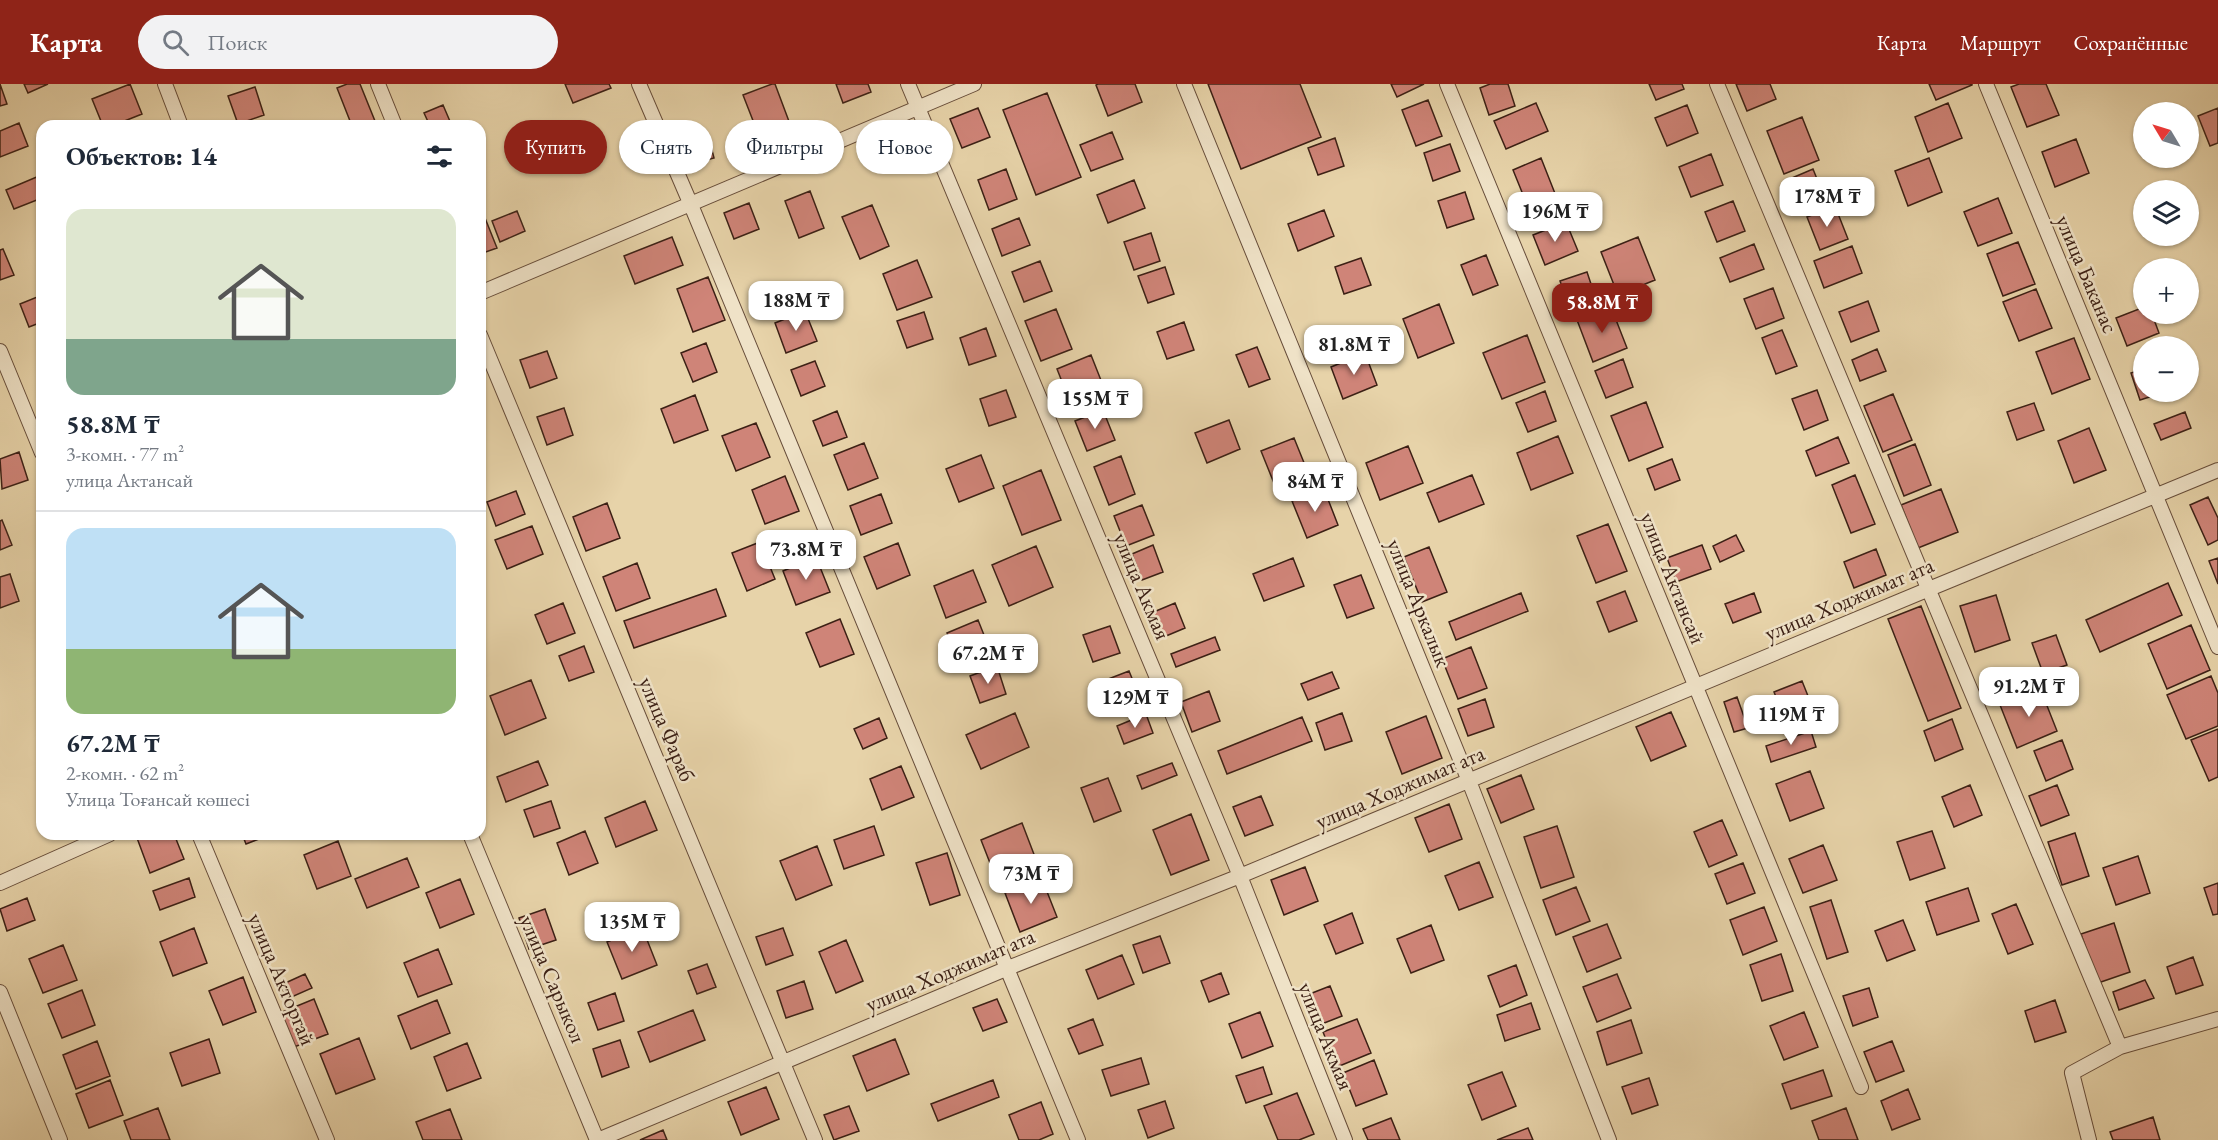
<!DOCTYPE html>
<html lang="ru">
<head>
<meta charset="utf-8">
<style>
	:root { --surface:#fff; --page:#f2f2f3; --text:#1f2937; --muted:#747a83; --line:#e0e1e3; --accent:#8f2418 }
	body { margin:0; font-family:"EB Garamond",serif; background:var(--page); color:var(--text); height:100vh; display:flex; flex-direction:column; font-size:22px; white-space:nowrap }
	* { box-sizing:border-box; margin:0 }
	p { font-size:20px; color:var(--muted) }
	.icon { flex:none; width:33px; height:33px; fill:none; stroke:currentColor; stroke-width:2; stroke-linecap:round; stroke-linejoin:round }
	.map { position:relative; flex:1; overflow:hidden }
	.side { position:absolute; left:36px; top:36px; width:450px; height:720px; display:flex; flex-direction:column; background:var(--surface); border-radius:18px; box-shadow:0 2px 4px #0004 }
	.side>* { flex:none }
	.guide { position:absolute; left:504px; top:36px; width:570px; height:54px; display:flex; gap:12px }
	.needle { width:39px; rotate:308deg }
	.buttons { position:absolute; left:2133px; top:18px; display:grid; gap:12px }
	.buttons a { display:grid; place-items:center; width:66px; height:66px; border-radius:50%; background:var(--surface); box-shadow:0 2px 4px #0004; font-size:30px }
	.price { position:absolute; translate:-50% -51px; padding:0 14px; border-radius:12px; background:#fff; color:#222; font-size:20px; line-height:39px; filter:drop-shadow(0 2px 3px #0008) }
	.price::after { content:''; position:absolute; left:50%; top:36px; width:18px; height:14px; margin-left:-9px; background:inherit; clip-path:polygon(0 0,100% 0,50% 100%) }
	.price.selected { background:var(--accent); color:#fff }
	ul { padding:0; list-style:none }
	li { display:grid; align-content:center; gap:12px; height:318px; padding:0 30px }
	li+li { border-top:2px solid var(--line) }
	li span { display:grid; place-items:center; height:186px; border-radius:18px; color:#555 }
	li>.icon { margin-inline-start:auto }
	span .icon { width:108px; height:108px; fill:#fffc; stroke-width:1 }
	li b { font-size:26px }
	h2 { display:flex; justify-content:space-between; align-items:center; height:72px; padding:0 30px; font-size:26px }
	.pill { padding:0 21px; border-radius:27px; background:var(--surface); box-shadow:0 2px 4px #0004; font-size:21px; line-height:54px }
	.pill.selected { background:var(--accent); color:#fff }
	header { display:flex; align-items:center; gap:36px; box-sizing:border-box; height:84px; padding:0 30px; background:var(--accent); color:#fff }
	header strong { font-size:28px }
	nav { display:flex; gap:33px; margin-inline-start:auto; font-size:21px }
	.search { width:420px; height:54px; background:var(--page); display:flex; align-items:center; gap:15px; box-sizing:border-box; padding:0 21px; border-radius:33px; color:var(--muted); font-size:22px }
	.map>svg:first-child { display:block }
</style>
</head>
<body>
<header>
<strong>Карта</strong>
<div class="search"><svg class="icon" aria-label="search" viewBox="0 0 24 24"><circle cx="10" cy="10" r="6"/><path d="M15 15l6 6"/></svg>Поиск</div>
<nav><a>Карта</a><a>Маршрут</a><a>Сохранённые</a></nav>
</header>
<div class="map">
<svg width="2218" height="1056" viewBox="0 0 2218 1056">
	<rect width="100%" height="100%" fill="#e7d3a9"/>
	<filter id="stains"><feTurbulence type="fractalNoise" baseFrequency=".00333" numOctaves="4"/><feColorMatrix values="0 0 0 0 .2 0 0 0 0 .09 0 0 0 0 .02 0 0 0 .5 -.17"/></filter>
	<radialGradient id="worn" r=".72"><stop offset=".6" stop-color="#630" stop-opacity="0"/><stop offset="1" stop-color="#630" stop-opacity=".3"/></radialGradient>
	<path fill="#cf8478" stroke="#3c2015" stroke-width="1.5" d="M0 0 7 20 0 22Z
		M24 0H48L28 9Z
		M130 0 142 30 112 42H103L92 15Z
		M347 0H360L377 42H352L337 4Z
		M565 0H609L611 4 573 19Z
		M772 0H775L790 40 759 52 743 11Z
		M836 0H868L871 8 843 19Z
		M1098 0H1135L1142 18 1108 32 1096 1Z
		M1208 0H1300L1321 53 1241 85Z
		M1391 0H1424L1397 13Z
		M1490 0H1508L1515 22 1489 31 1480 4Z
		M1649 0H1682L1684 5 1656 16Z
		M1736 0H1770L1776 15 1747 27Z
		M1929 0H1972V1L1936 16Z
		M2019 0H2046L2059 31 2027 43 2011 3Z
		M255 3 264 31 238 40 228 12Z
		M1047 9 1081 93 1036 111 1003 26Z
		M1428 16 1442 52 1416 62 1402 26Z
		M1536 19 1548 47 1506 65 1494 37Z
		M1948 19 1962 54 1928 68 1915 33Z
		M443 21 452 42H430L424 29Z
		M1687 21 1698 49 1667 62 1655 34Z
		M978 24 990 53 962 64 950 35Z
		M2218 24V59L2210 62 2198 32Z
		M1802 33 1819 76 1784 90 1767 47Z
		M19 39 28 62 0 73V47Z
		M1112 48 1123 75 1091 87 1080 61Z
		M708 51 714 74 694 79 688 56Z
		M912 52 921 80 895 89 885 62Z
		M1335 54 1344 82 1318 91 1308 64Z
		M2076 55 2089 89 2055 103 2042 68Z
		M1450 60 1460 87 1433 97 1424 69Z
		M1711 70 1723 101 1691 113 1679 83Z
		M1541 74 1556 112 1528 123 1513 86Z
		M1929 74 1942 108 1908 122 1895 87Z
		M1006 85 1017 115 989 126 978 96Z
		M1813 85 1825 115 1797 127 1785 97Z
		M39 92 42 99V114L14 125 6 106Z
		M1134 96 1145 124 1108 139 1097 111Z
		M810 107 824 144 799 154 785 117Z
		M1465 108 1474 135 1447 144 1438 117Z
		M1998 114 2012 149 1978 162 1964 128Z
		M1733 117 1745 147 1717 158 1705 128Z
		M749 119 759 145 734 155 724 129Z
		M872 121 889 162 860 175 842 133Z
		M1835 122 1848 155 1820 166 1807 133Z
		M1324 126 1334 152 1298 167 1288 140Z
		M517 127 525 147 500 158 492 137Z
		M485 134 497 164 480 170V135Z
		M1019 134 1030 161 1002 172 992 145Z
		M1566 138 1578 167 1545 181 1533 151Z
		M1151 149 1160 177 1134 186 1124 158Z
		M672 153 683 181 635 200 624 172Z
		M1638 153 1655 196 1618 211 1601 168Z
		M2018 158 2035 200 2003 212 1987 170Z
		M1754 160 1764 185 1730 198 1720 174Z
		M1852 162 1862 189 1824 204 1814 177Z
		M3 165 14 191 0 196V166Z
		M1486 171 1498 201 1473 211 1461 181Z
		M1361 174 1371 201 1344 210 1335 183Z
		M917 176 932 213 897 226 883 190Z
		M1040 177 1052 207 1024 218 1012 188Z
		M1165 183 1174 210 1148 219 1138 192Z
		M1587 188 1596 215 1570 224 1560 197Z
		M708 193 725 236 693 248 677 205Z
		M1773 204 1784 234 1756 245 1744 215Z
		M2036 205 2052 244 2019 257 2003 218Z
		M42 211V238L29 243 20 220Z
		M1868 217 1879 247 1851 258 1839 228Z
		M1439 220 1454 259 1418 274 1403 235Z
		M1611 223 1627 264 1593 278 1577 236Z
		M2144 223V230H2152L2159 249 2127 262 2116 234Z
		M1056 225 1072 265 1041 277 1025 237Z
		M805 227 817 257 786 269 775 239Z
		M924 228 933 255 907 264 897 237Z
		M1184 238 1194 266 1167 275 1157 248Z
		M986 244 996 272 969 281 960 254Z
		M1782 246 1797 282 1776 290 1762 254Z
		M1527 251 1545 298 1502 315 1483 269Z
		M2074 254 2090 295 2052 310 2036 268Z
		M706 259 717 288 693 298 681 269Z
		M1257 263 1270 295 1249 303 1236 271Z
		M1877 265 1886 287 1860 297 1852 276Z
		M547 267 557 294 530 304 520 276Z
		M1365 269 1377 301 1343 315 1331 283Z
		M1091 271 1108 314 1074 328 1057 285Z
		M1623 275 1633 303 1606 314 1595 287Z
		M815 277 825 302 801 312 791 286Z
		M2144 285V308H2165L2140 316 2131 289Z
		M1006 306 1016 333 989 342 980 315Z
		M1817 306 1828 336 1804 346 1792 315Z
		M1545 307 1556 337 1528 348 1516 319Z
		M1893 310 1912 356 1883 368 1864 322Z
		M695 311 708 346 674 359 661 325Z
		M1646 318 1663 363 1629 377 1611 332Z
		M2034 319 2044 346 2017 356 2007 328Z
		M564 324 573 351 547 361 537 333Z
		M1103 326 1115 356 1087 367 1075 337Z
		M837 327 847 353 823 362 813 337Z
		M2185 328 2191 344 2161 356 2154 340Z
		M1229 336 1240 365 1207 379 1195 349Z
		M756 339 770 373 736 387 722 352Z
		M2089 344 2106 386 2074 399 2058 357Z
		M1558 352 1573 389 1531 406 1517 369Z
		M1838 353 1849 379 1816 392 1806 367Z
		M1294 354 1311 396 1278 409 1261 367Z
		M864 359 878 394 848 406 834 371Z
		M1915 360 1931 401 1904 412 1888 371Z
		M1408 362 1423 399 1380 416 1366 379Z
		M19 368 28 396 2 405 0 375Z
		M981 371 994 404 959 418 946 385Z
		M1121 372 1135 410 1109 421 1094 383Z
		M1672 375 1680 396 1655 406 1647 385Z
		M1041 386 1061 436 1022 451 1003 402Z
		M1472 391 1484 420 1439 438 1427 409Z
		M1855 391 1875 440 1851 449 1832 401Z
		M785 392 799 427 765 440 752 406Z
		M1324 405 1338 441 1307 454 1292 417Z
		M1941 405 1958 448 1918 464 1901 421Z
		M516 407 525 430 496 442 487 418Z
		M881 410 892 439 861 451 850 422Z
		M2208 413 2218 434V456L2208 461 2190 421Z
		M607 419 620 454 586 467 573 433Z
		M1142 421 1154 451 1126 462 1114 432Z
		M2 436 12 461 0 466V437Z
		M1608 440 1627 487 1596 499 1577 452Z
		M532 442 543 470 507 485 495 456Z
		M1736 451 1744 467 1720 478 1713 462Z
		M760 458 775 495 747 507 732 469Z
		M898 459 910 491 877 505 864 473Z
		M1153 461 1163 488 1142 496 1132 470Z
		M1702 461 1711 485 1676 498 1667 474Z
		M1036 462 1053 503 1009 522 992 481Z
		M1429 463 1447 508 1422 518 1404 473Z
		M1876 465 1886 491 1854 504 1844 478Z
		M816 473 830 508 796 521 783 487Z
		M1293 474 1304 502 1264 517 1253 490Z
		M2218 474V500L2209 477Z
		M637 479 650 514 616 527 603 493Z
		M973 486 986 518 946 534 934 502Z
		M10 490 19 517 0 524V493Z
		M1361 491 1374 524 1347 534 1334 501Z
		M2168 499 2182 531 2100 568 2086 536Z
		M716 505 726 532 634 564 624 537Z
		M1625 507 1637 537 1609 548 1597 518Z
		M1521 509 1528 527 1456 556 1449 538Z
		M1754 509 1761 528 1733 539 1725 520Z
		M1996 511 2010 556 1975 568 1960 522Z
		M563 519 575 549 547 560 535 531Z
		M1175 519 1185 544 1159 555 1149 530Z
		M1921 522 1961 624 1928 637 1888 535Z
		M840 535 854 570 820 583 806 549Z
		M978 536 990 566 959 579 947 549Z
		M2191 541 2210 586 2167 605 2148 560Z
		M1110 542 1120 569 1093 578 1083 551Z
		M2056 551 2067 581 2043 589 2032 559Z
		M1215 553 1220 566 1176 583 1171 570Z
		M584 562 594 588 569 597 559 572Z
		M1471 563 1487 604 1458 615 1442 575Z
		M997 582 1006 610 980 619 970 592Z
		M1129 587 1136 604 1105 616 1098 599Z
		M1332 588 1339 604 1308 616 1301 600Z
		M2211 592 2218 609V642L2186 655 2167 611Z
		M531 596 546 634 505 651 490 612Z
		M1802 597 1814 627 1786 638 1774 608Z
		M2040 604 2057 647 2017 664 2000 621Z
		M1209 607 1220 637 1192 648 1181 618Z
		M1737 613 1748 644 1734 648 1724 618Z
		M1485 615 1494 643 1468 652 1458 625Z
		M1671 628 1686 662 1651 677 1636 643Z
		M1015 629 1029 663 981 685 966 651Z
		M1342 629 1352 657 1325 666 1316 639Z
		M1146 630 1153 649 1124 660 1117 642Z
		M1426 632 1442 674 1402 690 1386 648Z
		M1302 633 1312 657 1227 690 1218 667Z
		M879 634 887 654 863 665 854 645Z
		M1952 635 1963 665 1935 677 1924 647Z
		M2218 645V693L2209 697 2191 656Z
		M1811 647 1816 663 1771 678 1766 662Z
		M2062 656 2073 685 2046 697 2034 667Z
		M538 677 548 701 506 718 497 693Z
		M1172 679 1177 691 1142 705 1137 692Z
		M901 682 914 713 882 726 870 695Z
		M1810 687 1824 724 1790 737 1776 700Z
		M1521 691 1534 725 1501 739 1487 705Z
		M1108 694 1121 727 1094 738 1081 704Z
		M1970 701 1982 731 1954 743 1942 713Z
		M2057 701 2069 731 2041 742 2029 712Z
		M1261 712 1273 741 1245 752 1233 723Z
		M551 717 560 744 534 753 524 726Z
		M645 717 657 746 616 763 605 734Z
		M1449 720 1462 755 1429 768 1415 734Z
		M1191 730 1209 776 1171 791 1153 746Z
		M1722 736 1737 771 1709 783 1694 748Z
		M1022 739 1040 786 999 802 981 756Z
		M874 742 884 771 844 785 834 756Z
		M1557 742 1574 793 1541 804 1524 753Z
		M585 747 598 779 569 791 557 759Z
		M1932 747 1945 784 1910 796 1897 758Z
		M2075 749 2089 792 2062 801 2048 758Z
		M147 750H174L184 775 150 789 137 754Z
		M242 750H272L246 760Z
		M338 757 351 792 317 805 304 771Z
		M1823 761 1837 796 1803 809 1789 775Z
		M817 762 832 801 796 816 780 777Z
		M947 769 960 811 930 821 916 779Z
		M2138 772 2150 809 2116 821 2103 784Z
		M407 774 419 803 367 824 355 795Z
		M1479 778 1493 813 1459 826 1445 792Z
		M1743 779 1755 809 1727 820 1715 790Z
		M1305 783 1318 817 1284 831 1271 796Z
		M189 794 195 813 160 826 153 807Z
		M460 795 474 830 440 844 426 809Z
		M1042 795 1057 833 1020 848 1005 809Z
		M2218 799V830L2213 831 2204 804Z
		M1576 803 1590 837 1556 851 1543 816Z
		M1968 804 1979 837 1937 851 1926 818Z
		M27 814 35 836 7 847 0 825Z
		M1831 816 1848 868 1827 875 1810 823Z
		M2016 820 2033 860 2008 870 1992 830Z
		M1764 823 1777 857 1743 871 1730 836Z
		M545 825 556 856 529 865 519 834Z
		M1352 829 1363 859 1336 870 1324 841Z
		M1903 836 1915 866 1887 877 1875 847Z
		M2114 839 2130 888 2098 899 2081 850Z
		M1607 840 1621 874 1587 888 1573 853Z
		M1431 841 1444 876 1411 889 1397 855Z
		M642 843 657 881 622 895 607 858Z
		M194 844 207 879 173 892 160 858Z
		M783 844 793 871 766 881 756 853Z
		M1160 852 1170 879 1143 889 1133 861Z
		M846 856 863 897 836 909 819 868Z
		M63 861 77 896 43 909 29 875Z
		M438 865 452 900 418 913 404 879Z
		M1781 870 1793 907 1762 917 1750 881Z
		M1122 871 1134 900 1098 915 1086 886Z
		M2193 873 2203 901 2176 910 2167 883Z
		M707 880 716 903 697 910 688 887Z
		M1516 881 1527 911 1500 923 1488 892Z
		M1221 889 1229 910 1209 918 1201 897Z
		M305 890 312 904 287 915 281 901Z
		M1617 890 1631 924 1597 938 1583 903Z
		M243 893 256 928 223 941 209 907Z
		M2145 896 2154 914 2119 926 2113 908Z
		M804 897 813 925 786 934 777 907Z
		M1330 902 1342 932 1314 943 1302 913Z
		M1869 904 1878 933 1853 942 1843 912Z
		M82 906 95 941 62 954 48 920Z
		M615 909 624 937 598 946 588 919Z
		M314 915 328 950 294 963 280 929Z
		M997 915 1007 938 983 947 973 924Z
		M437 916 450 949 411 965 398 932Z
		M2055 916 2066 948 2035 958 2025 927Z
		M1531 919 1540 945 1505 957 1497 931Z
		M693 926 705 956 650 978 638 948Z
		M1260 928 1273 962 1242 974 1229 940Z
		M1804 928 1818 963 1784 976 1770 942Z
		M1093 935 1103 961 1079 970 1068 945Z
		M1357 935 1371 969 1337 983 1323 948Z
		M1631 936 1642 969 1607 981 1597 948Z
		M359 954 375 995 336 1010 320 970Z
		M209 955 220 989 182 1002 170 969Z
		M895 955 909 990 867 1007 853 972Z
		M620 956 629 983 602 993 593 965Z
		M97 957 110 992 76 1005 63 971Z
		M1892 957 1904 987 1876 998 1864 968Z
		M467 959 481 994 447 1007 434 973Z
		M1141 974 1149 1000 1111 1012 1102 986Z
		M1374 976 1387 1010 1356 1022 1343 989Z
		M1263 983 1272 1010 1246 1019 1236 992Z
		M1823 986 1832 1012 1791 1025 1782 1000Z
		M1502 988 1516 1022 1482 1036 1468 1001Z
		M1649 994 1658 1021 1632 1030 1622 1003Z
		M110 996 123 1031 89 1044 76 1010Z
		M993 996 999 1013 938 1037 931 1020Z
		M766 1003 779 1035 741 1051 728 1018Z
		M1908 1005 1920 1035 1892 1046 1881 1017Z
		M1297 1009 1314 1050 1299 1056H1278L1264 1022Z
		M1165 1017 1174 1044 1148 1054 1138 1026Z
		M1041 1018 1053 1050 1039 1056H1019L1009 1031Z
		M849 1022 859 1047 834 1056 824 1031Z
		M158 1024 170 1056H131L124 1037Z
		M1846 1024 1858 1056H1819L1812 1037Z
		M450 1025 462 1056H423L416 1038Z
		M2153 1033 2160 1056H2113L2110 1048Z
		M1391 1034 1400 1056H1368L1363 1045Z
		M1528 1044 1533 1056H1497Z
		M663 1046 667 1056H640Z"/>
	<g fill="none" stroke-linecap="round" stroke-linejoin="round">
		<defs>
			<path id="street" d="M165 0 181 42
				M378 0 395 42
				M639 0 691 121 1078 1056
				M908 0 1240 792 1345 1056
				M1184 0 1469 697 1609 1056
				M1447 0 1861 1003
				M1717 0 2120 963
				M1986 0 2218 563
				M480 209 974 0
				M480 251 815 1056
				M0 267 42 369
				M199 750 327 1056
				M470 750 597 1056
				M0 799 110 750
				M0 908 60 1056
				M598 1056 1008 884 1240 792 1929 505 2218 386
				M2089 1056 2072 989 2120 963 2218 935"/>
		</defs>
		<use href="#street" stroke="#674d3a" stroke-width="16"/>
		<use href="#street" stroke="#efe2c7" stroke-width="14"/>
	</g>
	<g text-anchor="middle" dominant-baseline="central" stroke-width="5" stroke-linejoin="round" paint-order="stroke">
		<g font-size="22" fill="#3c2015" stroke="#efe2c7">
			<text transform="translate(2087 190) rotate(67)">улица Баканас</text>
			<text transform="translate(1673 494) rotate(68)">улица Актансай</text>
			<text transform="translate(1142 502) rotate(67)">улица Акмая</text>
			<text transform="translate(1849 515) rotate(-23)">улица Ходжимат ата</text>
			<text transform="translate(1419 519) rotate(68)">улица Аркалык</text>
			<text transform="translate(667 645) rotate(67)">улица Фараб</text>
			<text transform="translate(1400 703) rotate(-23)">улица Ходжимат ата</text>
			<text transform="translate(950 886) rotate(-23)">улица Ходжимат ата</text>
			<text transform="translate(282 895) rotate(67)">улица Акторгай</text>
			<text transform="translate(553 895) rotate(67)">улица Сарыкол</text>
			<text transform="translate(1326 952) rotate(68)">улица Акмая</text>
		</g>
	</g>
	<rect width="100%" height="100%" filter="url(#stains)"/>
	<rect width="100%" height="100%" fill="url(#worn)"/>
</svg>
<div class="buttons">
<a><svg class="needle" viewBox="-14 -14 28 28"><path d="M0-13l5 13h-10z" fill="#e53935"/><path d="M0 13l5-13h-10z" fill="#747a83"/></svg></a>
<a><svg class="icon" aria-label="layers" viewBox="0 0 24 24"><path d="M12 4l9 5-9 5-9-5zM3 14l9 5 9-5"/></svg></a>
<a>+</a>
<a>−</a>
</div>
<b class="price" style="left:1827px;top:144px">178M ₸</b>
<b class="price" style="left:1555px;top:159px">196M ₸</b>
<b class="price" style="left:796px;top:248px">188M ₸</b>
<b class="price selected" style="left:1602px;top:250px">58.8M ₸</b>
<b class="price" style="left:1354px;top:292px">81.8M ₸</b>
<b class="price" style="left:1095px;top:346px">155M ₸</b>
<b class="price" style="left:1315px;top:429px">84M ₸</b>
<b class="price" style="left:806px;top:497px">73.8M ₸</b>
<b class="price" style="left:988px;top:601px">67.2M ₸</b>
<b class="price" style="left:2029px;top:634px">91.2M ₸</b>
<b class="price" style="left:1135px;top:645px">129M ₸</b>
<b class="price" style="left:1791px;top:662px">119M ₸</b>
<b class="price" style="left:1031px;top:821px">73M ₸</b>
<b class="price" style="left:632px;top:869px">135M ₸</b>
<div class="guide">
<a class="pill selected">Купить</a>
<a class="pill">Снять</a>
<a class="pill">Фильтры</a>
<a class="pill">Новое</a>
</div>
<section class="side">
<h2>Объектов: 14<svg class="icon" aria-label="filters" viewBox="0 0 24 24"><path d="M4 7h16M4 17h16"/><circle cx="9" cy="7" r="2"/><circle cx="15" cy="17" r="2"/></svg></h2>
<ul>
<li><span style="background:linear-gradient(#dfe7d0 70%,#7fa58c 0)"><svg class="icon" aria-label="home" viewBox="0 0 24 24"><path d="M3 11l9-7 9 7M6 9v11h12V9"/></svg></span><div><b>58.8M ₸</b><p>3-комн. · 77 m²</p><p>улица Актансай</p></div></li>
<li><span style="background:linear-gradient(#bfe0f5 65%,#8fb573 0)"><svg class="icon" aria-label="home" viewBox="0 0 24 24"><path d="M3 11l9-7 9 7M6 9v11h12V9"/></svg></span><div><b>67.2M ₸</b><p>2-комн. · 62 m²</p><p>Улица Тоғансай көшесі</p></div></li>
</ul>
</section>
</div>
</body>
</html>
